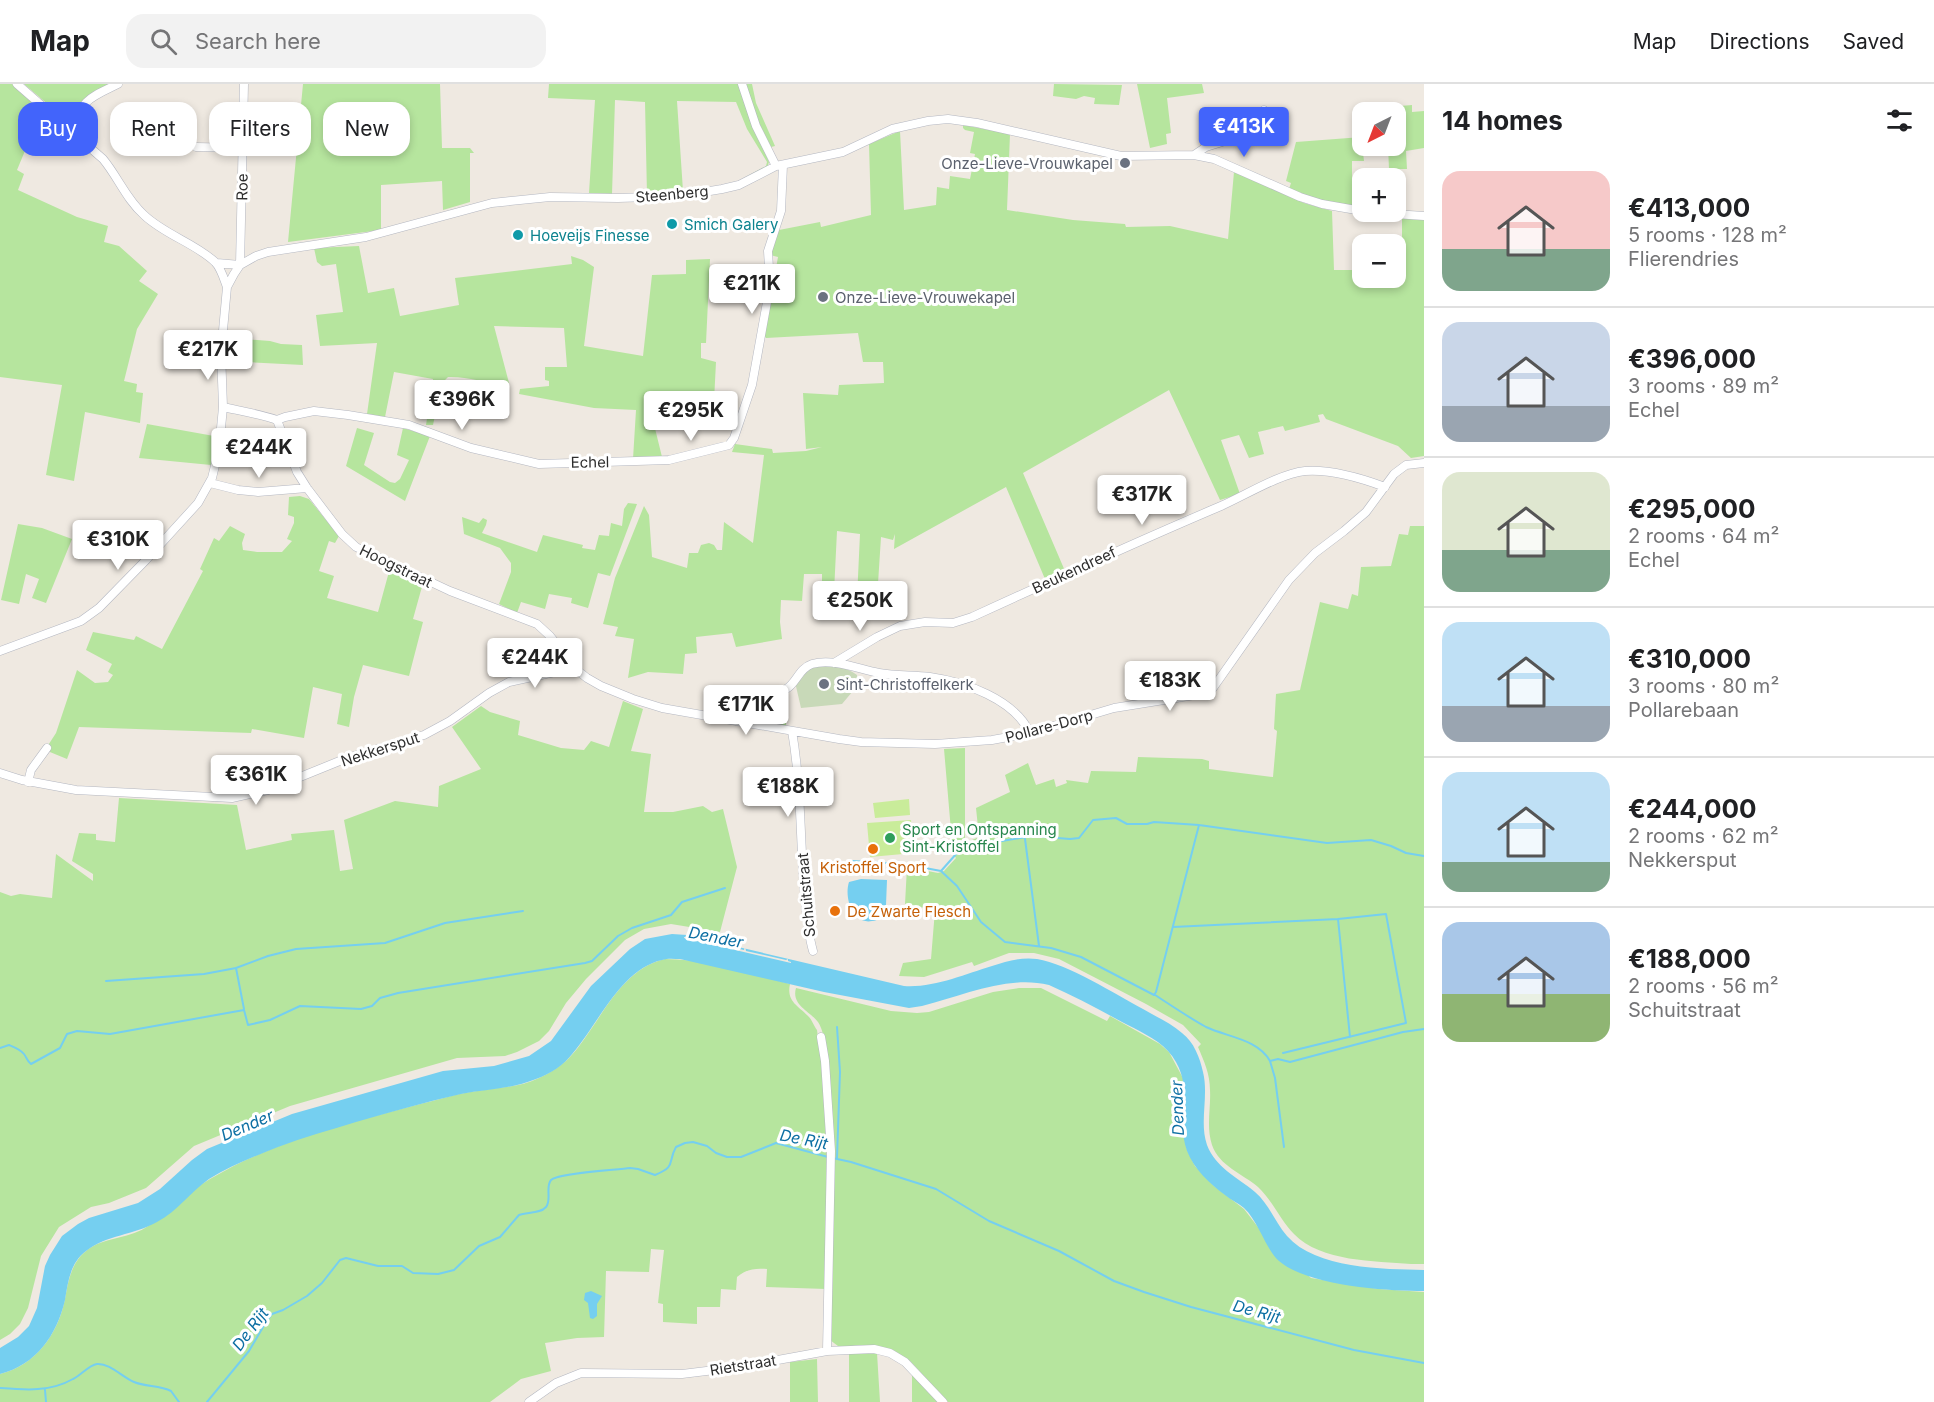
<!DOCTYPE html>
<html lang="en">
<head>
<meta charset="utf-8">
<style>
	:root { --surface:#fff; --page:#f2f2f2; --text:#202124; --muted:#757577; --line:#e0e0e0; --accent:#4264fb }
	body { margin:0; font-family:Inter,sans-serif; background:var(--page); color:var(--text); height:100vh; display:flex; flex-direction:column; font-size:22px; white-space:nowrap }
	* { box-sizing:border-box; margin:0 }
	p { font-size:20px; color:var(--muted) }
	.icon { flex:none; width:33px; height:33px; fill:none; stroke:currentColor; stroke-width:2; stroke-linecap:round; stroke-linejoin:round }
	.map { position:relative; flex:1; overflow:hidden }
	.drawer { display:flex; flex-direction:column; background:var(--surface); width:510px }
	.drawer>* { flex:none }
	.top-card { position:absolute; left:18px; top:18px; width:570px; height:54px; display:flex; gap:12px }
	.needle { width:39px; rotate:222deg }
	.controls { position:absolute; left:1352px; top:18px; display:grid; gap:12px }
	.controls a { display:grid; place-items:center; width:54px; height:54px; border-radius:12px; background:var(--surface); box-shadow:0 3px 9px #0003; font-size:30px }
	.price { position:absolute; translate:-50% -51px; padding:0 14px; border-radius:6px; background:#fff; color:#222; font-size:20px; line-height:39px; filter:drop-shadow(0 2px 3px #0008) }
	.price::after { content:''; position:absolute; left:50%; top:36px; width:18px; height:14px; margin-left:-9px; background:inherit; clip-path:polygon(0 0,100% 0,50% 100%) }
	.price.active { background:var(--accent); color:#fff }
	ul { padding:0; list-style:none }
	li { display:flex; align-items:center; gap:18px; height:150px; padding:0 18px }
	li+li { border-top:2px solid var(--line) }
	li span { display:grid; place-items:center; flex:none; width:168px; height:120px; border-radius:18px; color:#555 }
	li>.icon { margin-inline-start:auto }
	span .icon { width:72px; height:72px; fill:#fffc; stroke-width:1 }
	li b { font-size:26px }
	h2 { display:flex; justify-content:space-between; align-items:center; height:72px; padding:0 18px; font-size:26px }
	.chip { padding:0 21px; border-radius:18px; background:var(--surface); box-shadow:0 3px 9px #0003; font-size:21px; line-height:54px }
	.chip.active { background:var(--accent); color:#fff }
	header { display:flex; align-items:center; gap:36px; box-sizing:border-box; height:84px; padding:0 30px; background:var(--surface); border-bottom:2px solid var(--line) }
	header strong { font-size:28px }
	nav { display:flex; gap:33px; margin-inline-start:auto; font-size:21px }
	.search { width:420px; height:54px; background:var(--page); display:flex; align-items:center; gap:15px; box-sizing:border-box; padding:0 21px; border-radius:18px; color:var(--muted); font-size:22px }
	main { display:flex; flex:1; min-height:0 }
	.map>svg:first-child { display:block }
</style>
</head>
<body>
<header>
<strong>Map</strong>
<div class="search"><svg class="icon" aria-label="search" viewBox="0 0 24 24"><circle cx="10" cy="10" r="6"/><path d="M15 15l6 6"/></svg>Search here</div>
<nav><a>Map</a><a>Directions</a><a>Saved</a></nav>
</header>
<main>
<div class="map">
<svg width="1424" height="1318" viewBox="0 0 1424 1318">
	<rect width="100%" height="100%" fill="#efe9e1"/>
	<path fill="#b6e59e" d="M0 0H12L42 26 17 86 24 90 18 106 77 133 108 142 104 158 119 162 147 187 139 197 158 210 137 245 124 297 137 300 136 308 143 309 140 339 85 328 74 397 46 391 62 301 0 293Z
		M24 0H110C90 17 82 7 72 38L70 39Z
		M303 0H440L442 64H470L474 69H470V118L443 126 442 97 381 101V146L288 158Z
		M549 0H739L743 16 769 78 767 84 742 95 766 82 767 78 747 45 736 18 677 17 683 107 647 111 645 18 615 16 612 110 589 109 595 16 548 14Z
		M746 0H752L756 19 775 62 771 63C761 43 750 22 746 0Z
		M1054 0 1122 1 1119 21 1094 20 1095 14 1084 12 1076 15 1053 12Z
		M1137 0H1202L1204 9 1167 14 1171 49 1166 50 1167 60 1150 64Z
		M1412 21V28L1424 27V64L1406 67 1407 85H1389L1388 62H1395V28H1388V23Z
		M963 41 1010 50 1007 126 1073 136 1125 140 1126 143 1170 142 1228 155 1234 88 1304 119 1332 127 1334 186H1362V194H1395V160H1366V154L1402 157V134L1424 135V372L1411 374 1398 362 1326 335 1323 330 1318 331 1320 338 1285 347 1283 342 1258 348 1264 370 1249 374 1239 351 1221 356 1240 410 1220 416 1169 306 1023 389 1065 487 1045 495 1006 403 894 465 895 450 893 456 881 453 877 515 857 514 860 450 837 447 834 508 822 503V490H804L802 517 781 516 780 538 782 555 736 563 732 549 696 553 697 569 685 570 683 590 648 588 628 594 634 555 615 552 618 543 603 540 615 494 644 422 649 431 652 473 687 484 689 469H698L701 461 709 459 714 461 717 466H722L724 438 753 459 764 371 732 368 735 360 772 365 773 369 806 367 822 363 806 365 803 309 838 311 839 301 884 299 883 278H863L858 249 766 254 763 250C771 225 773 199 778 173L770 171 779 146 820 138 821 143 871 131 869 60 900 47 904 126 936 121 937 103 949 105 950 92 970 95 975 70 970 69 974 48 965 46 963 44Z
		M1362 53V62H1366L1367 69H1363L1364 77H1352V122L1322 117 1289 105 1291 99 1286 97 1296 58Z
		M359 162 368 209 394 204 400 232 459 221 455 194 572 180 571 172 583 176 594 183 584 262 643 272 652 191 686 190V176L710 175 706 259H701V274L716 278 714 317 682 313 681 331 651 328 662 373 633 375 636 326 594 324 519 310 520 305 549 302V297L545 296V283H567L564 244 494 242 509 299C489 301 469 292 448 293L442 299 433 341H426L433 295 394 288 385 333 367 330 377 259 320 262 316 231 343 228 336 180 322 182 317 178 314 164Z
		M228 254 270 257 281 260 302 261 303 281 228 277Z
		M147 340 214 352 211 381 139 374Z
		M357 344 374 349 364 381 390 398 395 399 400 395 409 376 397 371 403 344 430 352 405 417 346 382Z
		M300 412 309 415 339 452 335 459 329 457 319 487 334 492 327 514 378 528 390 484 423 499 413 535 423 538 409 592 363 581 354 613 349 643 337 640 342 610 313 603 304 654 252 645 251 649 79 643 67 675 45 666 56 649 77 586 95 599 108 598 113 591 108 588 112 580 86 566 93 548 134 556 136 552 162 565 203 487 200 485 214 454 219 457 230 442 245 450 242 459 243 466 257 468H282L292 457 287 455 294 439V433L288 431 289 413Z
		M628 419 637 420 610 492 598 489 588 524 571 519 572 514 549 510 545 525 521 518 517 529 499 520 511 488V479L500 464 464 450 462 433 479 439 483 434 487 436 486 441 482 449 537 468 543 451 583 461 582 464 595 466 599 451 609 452 611 439 622 442 624 425Z
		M18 440 42 444 72 455 46 519 32 514 39 495 26 490 19 520 1 516Z
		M1410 442H1424V1180H1411C1375 1177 1321 1178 1294 1150 1280 1136 1273 1117 1258 1103 1243 1090 1219 1082 1212 1061 1206 1042 1211 1025 1210 1006 1210 990 1204 977 1198 963L1201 960 1183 941 1146 920 1059 875 1034 869H1009L974 882 972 878 924 893 899 892 903 879 931 875 935 826 905 820 907 783 938 789 944 787 956 774 953 770 944 665 965 664V759L979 753 976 724 1010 708 1005 691 1028 679 1036 701 1054 695 1056 703 1067 699 1066 696 1088 699 1091 687 1136 688 1138 673 1202 675 1209 677V685L1273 693 1277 647 1274 645 1276 610 1300 606 1320 518 1348 525 1352 510 1358 512 1361 483 1391 482 1399 450 1408 451Z
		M780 612H786V643L726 633 725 630 726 628Z
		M623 617 643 625 631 667 651 670 644 728H673L703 722 712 728 723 725 737 783 720 848 671 840 644 845 625 856 586 895 566 919 549 947 539 957 517 968 505 972 457 974 290 1022 194 1062 146 1104 109 1119 91 1123 59 1143 41 1172 28 1224 20 1240 10 1250 0 1256V808L11 812 20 810 52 814 56 770 93 797V790L72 777 79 749 96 750V756L115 758 119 714 237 721 246 766 292 756 291 750 334 746 340 787 353 785 344 736 395 717 438 723 439 702 481 685 452 643 481 622 490 628 520 637 518 651 561 664 584 666 591 657 609 663Z
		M665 875C707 875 750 890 790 900 786 918 799 922 809 933 812 936 814 942 817 946 830 1032 827 1118 826 1205L766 1203 767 1185C755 1184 747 1185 737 1193L736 1206 721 1205 720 1223H697V1240L663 1238V1220L658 1219 664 1166 651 1165 649 1188 606 1187 604 1253 577 1254 545 1259 551 1287 521 1295 490 1318H0V1290C36 1281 58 1250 65 1215 68 1198 71 1179 86 1167 103 1153 127 1155 145 1144 168 1130 187 1108 210 1095 275 1056 352 1038 424 1019 441 1015 459 1009 477 1007 498 1003 519 1004 539 994 550 989 561 982 569 974 599 943 617 886 665 875Z
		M796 904 891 927 917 929 929 928 993 908 1019 904H1041L1107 937 1110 932 1160 960 1169 968 1184 996 1187 1066 1195 1082 1214 1102 1244 1125 1261 1147 1311 1194 1379 1205 1424 1208V1318H948L910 1277 893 1266 862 1261 843 1263 838 1262 830 1256 833 1074 825 957C823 951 822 944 818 938 810 927 791 921 796 904Z
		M866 1268 877 1269 880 1318H849V1269Z
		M817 1275 818 1318H790V1278Z
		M912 1290 938 1318H912Z"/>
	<path fill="#c8d9b8" d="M818 581C832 582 845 582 857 591L858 601 842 620 801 624 795 598 807 585Z"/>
	<path fill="#c9ec9a" d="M909 715 910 731 875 734 873 719Z
		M911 736 914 769 870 773 867 739Z"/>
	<path fill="#75cff0" d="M861 795 887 796 886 821 881 834C878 835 875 837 872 837 852 841 844 813 849 798Z
		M672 850 687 851 904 902C934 904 965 890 992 882 1007 877 1021 873 1037 875 1068 880 1115 910 1143 925 1156 933 1171 939 1182 949 1194 958 1200 974 1203 988 1209 1012 1199 1038 1207 1061 1216 1084 1236 1092 1255 1108 1269 1120 1275 1138 1287 1152 1316 1185 1383 1185 1424 1186V1207C1386 1207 1308 1202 1279 1177 1266 1166 1259 1138 1244 1124 1238 1119 1231 1116 1225 1111 1210 1100 1194 1085 1187 1067 1174 1031 1198 1001 1168 967 1156 954 1137 946 1122 938 1098 925 1074 912 1049 901 1006 891 963 912 922 922L909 924 824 908 680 875C674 875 668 874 662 876 621 885 598 940 573 969 564 981 550 990 536 995 512 1005 487 1005 461 1010 426 1018 391 1028 356 1038 330 1046 304 1053 278 1063 255 1072 230 1082 209 1095 190 1108 178 1127 157 1138 134 1151 106 1151 86 1167 70 1179 68 1198 65 1216 57 1251 36 1281 0 1290V1264L18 1253 29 1242 37 1224 45 1182 50 1171 62 1152 78 1140 89 1134 138 1119 160 1105 192 1076 207 1065 292 1030 443 987 494 982 529 972 551 957 591 902 630 865 645 855Z
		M591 1207 602 1212 597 1220V1232L593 1235 590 1234 588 1219 584 1216 585 1209Z"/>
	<path fill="#efe9e1" d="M684 853 744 866 745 862 746 867 786 876 788 875V877L791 878V879L684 854Z"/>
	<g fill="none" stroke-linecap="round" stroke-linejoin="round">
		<path stroke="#75cff0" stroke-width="2" d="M1025 755 1039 862
			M852 777 904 780 941 787 957 802 981 838 1005 858 1051 864 1081 873 1154 911 1156 908 1199 741
			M941 787 957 769 976 758 1002 757 1032 752 1070 755 1079 754 1093 736 1116 734 1127 740H1147L1154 738 1199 741 1327 759 1371 756 1391 762 1406 769 1424 772
			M1173 843 1338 835 1350 953
			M106 897 204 890 236 884
			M1155 911C1172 922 1188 933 1206 943 1227 953 1258 955 1270 977
			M244 925 236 884 268 872 296 865 385 859 445 839 523 827
			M837 943 840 988 837 1074
			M0 964 9 961C14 963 20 965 24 970 27 974 27 977 31 980L60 964 67 950 77 947 110 950 244 926 248 941 270 936 300 922 361 925 372 922 380 914 398 909 585 879 592 877 618 852 632 844 671 831 682 818 725 804
			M1283 969 1406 939 1386 830 1338 835
			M1284 1063 1275 994 1270 977 1278 975 1290 978 1403 948 1424 945
			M0 1304C26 1306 50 1308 73 1295 80 1292 89 1281 97 1280 110 1279 122 1293 134 1298 146 1303 160 1301 171 1307L179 1318
			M45 1306 46 1318
			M207 1318 249 1267 266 1238 272 1230 283 1226 307 1212 322 1199 340 1176 346 1174 378 1182H402L413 1189 438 1190 454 1186 479 1162 500 1153 519 1131C527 1128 540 1130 546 1123 552 1116 545 1103 551 1096 558 1089 616 1086 630 1084L638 1085 655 1091C677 1082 667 1079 676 1063L685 1059 693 1058 707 1062 716 1069 727 1073H741L776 1059 828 1073 851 1078 936 1105 989 1137 1059 1167 1114 1197 1144 1208 1191 1223 1354 1266 1424 1279"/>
		<defs>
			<path id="minor" d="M17 0 103 75C118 93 126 115 144 131 165 151 195 159 215 178 221 184 224 195 227 203
				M742 0 756 42 776 82
				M72 47C84 14 87 15 118 0
				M196 63 243 64
				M1194 71 1206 63 1248 50 1264 26
				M1365 128 1424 132
				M217 179 240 181 244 0
				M223 323C241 327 259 330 277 336L297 388 307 404 342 450 356 463 450 507 537 540 550 552 578 587 587 594 601 602 633 615 662 624 839 655 861 658 935 660 992 656 1030 649 1114 624 1201 610 1213 604 1289 496 1315 469 1344 447 1366 428 1394 390 1406 381 1424 379
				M277 336 285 333 314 327 348 331 409 341 471 364 539 380 669 376 729 361 734 354 752 301 767 218 770 201 768 167 781 127 783 81
				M210 399 238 406 258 408 307 404
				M0 567 81 537 99 524 146 476 198 419 212 394 219 365 223 323 221 268 227 203 234 190 240 181 256 172 268 168 366 153 492 119 550 113 618 114 680 112 722 105 739 101 776 82 843 68 892 45 928 37 948 35 977 39 1121 72 1194 71 1214 75 1300 113 1322 120 1362 127
				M834 579 877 553 900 542 925 538 953 539 972 533C1055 495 1138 457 1221 422 1246 411 1279 390 1305 387 1331 385 1361 394 1385 403
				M707 631C733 622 761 616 786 605 796 600 799 584 812 580 833 574 858 585 879 589 896 592 913 591 930 593 965 598 1014 615 1030 649
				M792 647C801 699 800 751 804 803 806 825 807 846 813 867
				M0 689 22 696 76 706 232 714 268 706 347 674 424 651 450 637 489 609 509 598 564 586 578 587
				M28 698 31 686 47 664
				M821 953 825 977 831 1067 827 1267
				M529 1318 556 1299 581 1289 682 1290 739 1283 827 1267 874 1265 890 1269 905 1278 943 1318"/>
		</defs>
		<use href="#minor" stroke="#b4b7c1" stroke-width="9"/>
		<use href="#minor" stroke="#fff" stroke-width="8"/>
	</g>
	<g fill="#6b7280" stroke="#fff" stroke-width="2">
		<circle cx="1125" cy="79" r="6"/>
		<circle cx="823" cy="213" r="6"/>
		<circle cx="824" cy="600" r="6"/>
	</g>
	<g fill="#0f9aa8" stroke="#fff" stroke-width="2">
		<circle cx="672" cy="140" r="6"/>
		<circle cx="518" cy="151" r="6"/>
	</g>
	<circle fill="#2e9e5b" stroke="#fff" stroke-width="2" cx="890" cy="754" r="6"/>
	<g fill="#e8710a" stroke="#fff" stroke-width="2">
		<circle cx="873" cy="765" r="6"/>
		<circle cx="835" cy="827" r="6"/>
	</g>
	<g text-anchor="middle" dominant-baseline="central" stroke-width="6" stroke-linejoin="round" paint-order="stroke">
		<g font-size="15" fill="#5b616d" stroke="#fff" text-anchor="start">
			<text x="1113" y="79" text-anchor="end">Onze-Lieve-Vrouwkapel</text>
			<text x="835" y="213">Onze-Lieve-Vrouwekapel</text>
			<text x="836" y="600">Sint-Christoffelkerk</text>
		</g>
		<g font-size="15" fill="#2e2e2e" stroke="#fff">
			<text transform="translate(242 103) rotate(-89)">Roe</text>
			<text transform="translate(672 110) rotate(-5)">Steenberg</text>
			<text transform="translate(590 378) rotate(-1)">Echel</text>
			<text transform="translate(396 482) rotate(26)">Hoogstraat</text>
			<text transform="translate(1074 486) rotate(-25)">Beukendreef</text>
			<text transform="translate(1049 642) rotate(-15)">Pollare-Dorp</text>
			<text transform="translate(380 665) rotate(-18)">Nekkersput</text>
			<text transform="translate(806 811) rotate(-95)">Schuitstraat</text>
			<text transform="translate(743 1281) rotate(-9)">Rietstraat</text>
		</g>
		<g font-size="15" fill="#0d838f" stroke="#fff" text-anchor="start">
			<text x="684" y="140">Smich Galery</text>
			<text x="530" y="151">Hoeveijs Finesse</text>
		</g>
		<g font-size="15" fill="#27864d" stroke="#fff" text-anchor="start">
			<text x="902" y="745">Sport en Ontspanning<tspan x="902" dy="17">Sint-Kristoffel</tspan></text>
		</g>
		<g font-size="15" fill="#c56008" stroke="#fff">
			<text x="873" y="783">Kristoffel Sport</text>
			<text x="847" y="827" text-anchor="start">De Zwarte Flesch</text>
		</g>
		<g font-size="16" font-style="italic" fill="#0d6fa3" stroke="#fff">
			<text transform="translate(716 853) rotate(11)">Dender</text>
			<text transform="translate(1177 1024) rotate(-92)">Dender</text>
			<text transform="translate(247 1041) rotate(-23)">Dender</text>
			<text transform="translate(804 1055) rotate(11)">De Rijt</text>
			<text transform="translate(1257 1227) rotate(15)">De Rijt</text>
			<text transform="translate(250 1245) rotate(-53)">De Rijt</text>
		</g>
	</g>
</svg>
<div class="controls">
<a><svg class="needle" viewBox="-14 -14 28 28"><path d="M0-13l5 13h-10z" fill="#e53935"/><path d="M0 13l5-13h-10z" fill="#757577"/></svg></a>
<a>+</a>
<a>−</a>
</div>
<b class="price active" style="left:1244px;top:74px">€413K</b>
<b class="price" style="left:752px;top:231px">€211K</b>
<b class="price" style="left:208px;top:297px">€217K</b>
<b class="price" style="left:462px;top:347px">€396K</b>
<b class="price" style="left:691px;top:358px">€295K</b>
<b class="price" style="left:259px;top:395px">€244K</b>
<b class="price" style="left:1142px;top:442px">€317K</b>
<b class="price" style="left:118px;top:487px">€310K</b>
<b class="price" style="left:860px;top:548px">€250K</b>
<b class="price" style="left:535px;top:605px">€244K</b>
<b class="price" style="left:1170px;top:628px">€183K</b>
<b class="price" style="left:746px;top:652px">€171K</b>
<b class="price" style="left:256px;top:722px">€361K</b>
<b class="price" style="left:788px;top:734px">€188K</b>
<div class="top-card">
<a class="chip active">Buy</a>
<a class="chip">Rent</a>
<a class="chip">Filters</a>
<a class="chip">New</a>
</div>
</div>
<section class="drawer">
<h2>14 homes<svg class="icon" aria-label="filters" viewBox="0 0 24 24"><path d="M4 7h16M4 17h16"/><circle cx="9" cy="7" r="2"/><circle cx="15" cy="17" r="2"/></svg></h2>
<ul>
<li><span style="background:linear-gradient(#f6c9c9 65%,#7fa58c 0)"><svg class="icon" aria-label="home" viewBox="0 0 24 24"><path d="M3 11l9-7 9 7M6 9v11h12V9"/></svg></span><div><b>€413,000</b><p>5 rooms · 128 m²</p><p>Flierendries</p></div></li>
<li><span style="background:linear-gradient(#c9d6e8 70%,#9aa5b1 0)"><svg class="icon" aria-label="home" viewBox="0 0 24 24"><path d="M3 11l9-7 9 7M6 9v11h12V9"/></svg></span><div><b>€396,000</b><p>3 rooms · 89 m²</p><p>Echel</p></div></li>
<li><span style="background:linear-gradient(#dfe7d0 65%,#7fa58c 0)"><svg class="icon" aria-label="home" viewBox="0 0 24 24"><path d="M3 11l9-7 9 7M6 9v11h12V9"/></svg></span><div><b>€295,000</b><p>2 rooms · 64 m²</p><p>Echel</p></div></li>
<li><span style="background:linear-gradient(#bfe0f5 70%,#9aa5b1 0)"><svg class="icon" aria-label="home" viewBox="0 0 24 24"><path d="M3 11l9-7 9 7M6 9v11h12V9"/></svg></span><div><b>€310,000</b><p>3 rooms · 80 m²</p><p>Pollarebaan</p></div></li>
<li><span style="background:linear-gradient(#bfe0f5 75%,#7fa58c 0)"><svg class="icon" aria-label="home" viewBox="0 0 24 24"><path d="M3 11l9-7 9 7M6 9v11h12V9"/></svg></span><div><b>€244,000</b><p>2 rooms · 62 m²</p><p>Nekkersput</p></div></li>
<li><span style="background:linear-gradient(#a9c7e8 60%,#8fb573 0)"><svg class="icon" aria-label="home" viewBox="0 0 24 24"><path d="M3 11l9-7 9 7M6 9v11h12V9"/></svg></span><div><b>€188,000</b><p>2 rooms · 56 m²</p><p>Schuitstraat</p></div></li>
</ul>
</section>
</main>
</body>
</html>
